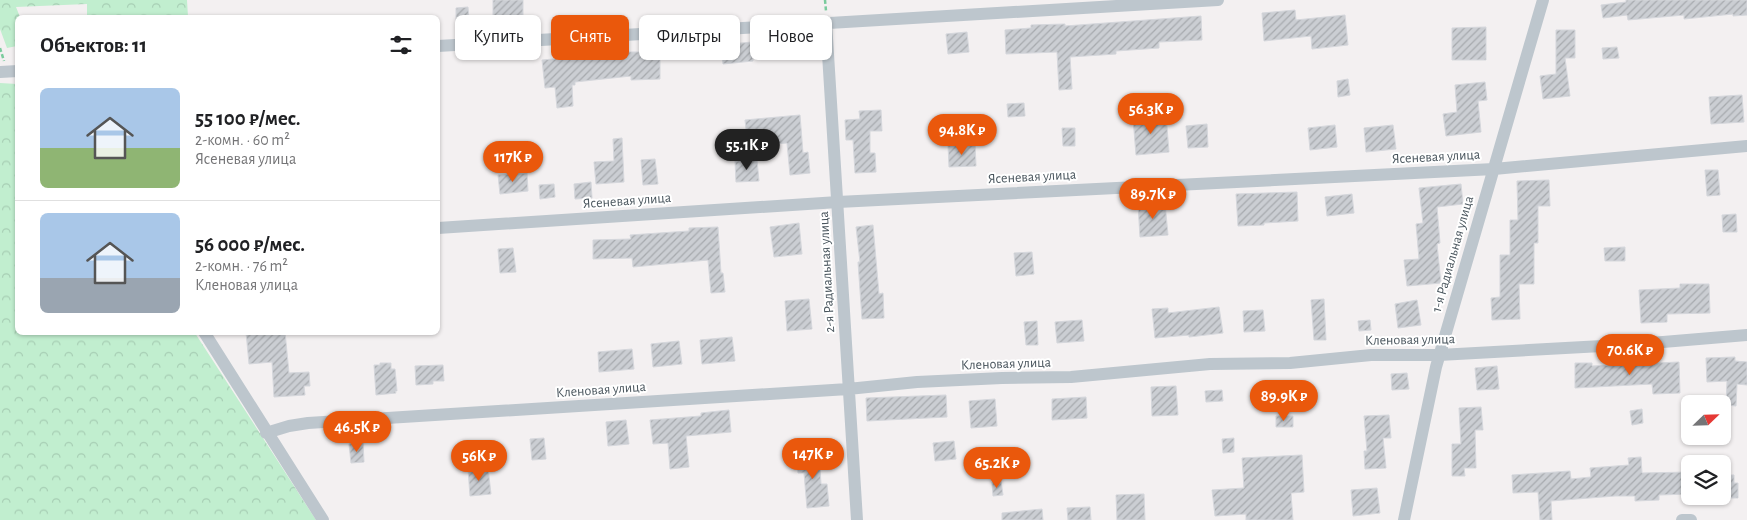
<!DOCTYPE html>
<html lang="ru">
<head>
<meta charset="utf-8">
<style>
	:root { --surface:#fff; --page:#f2f2f2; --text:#202124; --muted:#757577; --line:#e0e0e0; --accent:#ea580c }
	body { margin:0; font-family:"Alegreya Sans",sans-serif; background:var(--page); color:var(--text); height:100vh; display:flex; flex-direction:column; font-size:19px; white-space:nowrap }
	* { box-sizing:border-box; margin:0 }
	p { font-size:16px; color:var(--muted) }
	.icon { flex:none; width:28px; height:28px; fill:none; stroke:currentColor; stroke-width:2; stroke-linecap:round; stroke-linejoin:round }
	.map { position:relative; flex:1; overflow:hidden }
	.drawer { position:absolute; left:15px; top:15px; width:425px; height:320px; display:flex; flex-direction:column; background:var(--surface); border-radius:8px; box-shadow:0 1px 4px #0004 }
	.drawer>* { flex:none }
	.hud { position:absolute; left:455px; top:15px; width:475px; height:45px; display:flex; gap:10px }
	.needle { width:32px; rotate:67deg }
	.controls { position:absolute; left:1681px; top:395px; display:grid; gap:10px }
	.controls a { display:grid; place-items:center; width:50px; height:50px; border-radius:8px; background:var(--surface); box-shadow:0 1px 4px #0004; font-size:25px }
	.price { position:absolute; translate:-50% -42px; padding:0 11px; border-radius:18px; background:var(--accent); color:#fff; font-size:16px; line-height:32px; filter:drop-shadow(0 1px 2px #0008) }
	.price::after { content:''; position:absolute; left:50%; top:30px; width:15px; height:11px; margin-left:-8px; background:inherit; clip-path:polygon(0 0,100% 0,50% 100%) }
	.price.current { background:#222; color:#fff }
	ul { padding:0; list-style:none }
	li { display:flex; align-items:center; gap:15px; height:125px; padding:0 25px }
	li+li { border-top:1px solid var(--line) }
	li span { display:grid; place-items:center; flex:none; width:140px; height:100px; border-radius:8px; color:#555 }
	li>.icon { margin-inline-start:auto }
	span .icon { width:60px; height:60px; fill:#fffc; stroke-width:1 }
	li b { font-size:21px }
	h2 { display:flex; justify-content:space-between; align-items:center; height:60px; padding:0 25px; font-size:21px }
	.tag { padding:0 18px; border-radius:8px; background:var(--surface); box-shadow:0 1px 4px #0004; font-size:18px; line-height:45px }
	.tag.current { background:var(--accent); color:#fff }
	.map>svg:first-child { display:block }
</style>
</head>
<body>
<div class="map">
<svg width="1747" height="520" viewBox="0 0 1747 520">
	<defs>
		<pattern id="forest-crowns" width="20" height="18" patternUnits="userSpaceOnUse" patternTransform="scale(1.25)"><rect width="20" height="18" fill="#c1eecf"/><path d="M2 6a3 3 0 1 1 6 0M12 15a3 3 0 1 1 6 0" fill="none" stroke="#a7ceb4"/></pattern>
		<pattern id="building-hatch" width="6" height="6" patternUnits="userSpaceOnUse" patternTransform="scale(1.25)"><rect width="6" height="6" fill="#cbced3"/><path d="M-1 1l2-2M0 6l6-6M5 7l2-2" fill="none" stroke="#a7aaae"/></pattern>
	</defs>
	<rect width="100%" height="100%" fill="#f3f0f1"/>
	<path fill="url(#forest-crowns)" d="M0 0H187L188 17H87V4L16 7 20 17 18 18 17 46 7 48 0 29Z
		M0 83 17 84 18 332 195 333 316 520H0Z"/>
	<path fill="url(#building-hatch)" stroke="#d5d7dc" d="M493 0H523V16H493Z
		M1626 0H1747V15L1733 16V14L1684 19V15L1628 20 1627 15 1603 18 1601 5 1626 2Z
		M468 7 469 20 456 21V8Z
		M1295 10 1296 20 1345 15 1348 45 1312 49 1311 36 1264 41 1262 13Z
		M1201 16 1202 40 1159 42V48L1116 51V54L1070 57 1072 89 1059 90 1057 52 1006 54 1005 30 1031 28V25L1065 24V26Z
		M1486 27V60H1452V28Z
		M1556 30H1575V58H1565L1570 96 1543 99 1540 76 1556 74Z
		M967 32 969 52 948 54 946 34Z
		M752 42 753 61 723 64 721 45Z
		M1617 47 1619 58 1603 59 1602 48Z
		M614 51V52H660V79L631 80V76L575 82V85H572L573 106 557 108 555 87 545 88 542 60 586 56V54Z
		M1348 79 1350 95 1338 97 1337 81Z
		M1485 82 1487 100 1478 101 1481 132 1446 136 1443 114 1457 112 1455 85Z
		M1742 95 1744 122 1711 124 1709 97Z
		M1024 103 1025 116 1008 117 1007 104Z
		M881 110 882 131H870V153H875L876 172 855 173 853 140H846L845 120 860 119 859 111Z
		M800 115 803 153 808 152 810 173 790 175 787 143 748 146 745 120Z
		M1166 115 1169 152 1136 155 1133 118Z
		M1207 124 1208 147 1188 148 1186 126Z
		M1335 125 1337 147 1310 150 1308 128Z
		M1393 125 1396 149 1366 152 1364 128Z
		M1062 128H1075V146H1063Z
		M622 138 624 182 596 184 594 162 614 161 613 139Z
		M975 144 976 166 949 167 948 145Z
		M655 159 658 184 643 185 641 160Z
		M757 160 759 181 736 182 735 161Z
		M1705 170H1718L1720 195 1707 196Z
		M527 173 528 191 500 194 498 175Z
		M1549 180 1550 206H1538V243H1534V284H1519L1520 319 1492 320 1491 298 1500 297V255H1510V220H1518L1517 181Z
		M591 182 592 198 575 199 574 184Z
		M554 184 555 197 540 199 539 185Z
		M1461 184 1463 204 1437 207 1440 243 1437 244 1441 283 1407 286 1404 260 1419 259 1416 224 1423 223 1419 188Z
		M1297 192 1298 221 1264 223V225L1238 226 1236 194Z
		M1352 194 1354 213 1327 216 1325 197Z
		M1165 203 1168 235 1140 237 1138 205Z
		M1736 214 1737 232H1723L1722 215Z
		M799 223 802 254 774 257 770 227Z
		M873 225 879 294 883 293 884 318 862 319 858 262H860L856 227Z
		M718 227 721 273H723L725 292 711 293 708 260 633 267 632 258 593 259V240L631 239 630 235 689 231V228Z
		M1625 247V261H1605L1604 248Z
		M513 248 516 272 500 273 498 249Z
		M1032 252 1034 274 1016 276 1014 253Z
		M1680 284H1709L1710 313 1667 314V322L1641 323 1639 290 1680 288Z
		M809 299 812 329 787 331 785 301Z
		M1324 299 1326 340H1314L1311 300Z
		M1417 300 1421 325 1398 328 1395 304Z
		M1219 307 1223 333 1189 337V335L1155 338 1152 309 1168 308V313Z
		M1263 310 1265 331 1244 332 1243 311Z
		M1082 320 1084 341 1057 343 1055 322Z
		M1370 320 1371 330 1359 331 1358 321Z
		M1037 321 1038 345H1026L1024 322Z
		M246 332H285L289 373 309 372 310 386H304L305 395 274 397 272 362 249 364Z
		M732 337 735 361 702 364 700 340Z
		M679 341 682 364 653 367 651 344Z
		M632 349 634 369 599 372 598 352Z
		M1735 357V361L1747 362V385L1737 384 1736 406 1726 405 1727 381 1707 382 1706 358Z
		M1679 362 1680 393 1653 394 1652 384 1575 388V363H1592V366Z
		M380 363H391V369H395L397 391H395L396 393 376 395 374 365H380Z
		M443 365 444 381H433V384L416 385 415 366Z
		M1497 366 1499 389 1477 390 1475 368Z
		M1407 373 1409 389 1392 390 1391 374Z
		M1176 386 1178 415 1152 416 1151 387Z
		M1222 390 1223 401 1206 402 1205 391Z
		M946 395 947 417 867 421 866 398Z
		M1086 397 1087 418 1052 420V399Z
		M995 399 997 426 971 428 969 401Z
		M1481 407 1483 430H1475L1476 468H1464L1465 476H1452V444H1461L1459 408Z
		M1642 409 1643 423 1632 425 1630 411Z
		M729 410 731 432 686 436 689 467 670 469 668 443 653 444 650 420 701 416V413Z
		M1389 415 1391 438H1383L1386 468 1365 469 1364 451H1367L1364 416Z
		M1276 416H1293V427H1276Z
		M626 420 629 444 608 446 606 422Z
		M544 438 546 459 532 460 530 439Z
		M1234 438V452L1223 453 1222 439Z
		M954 441 956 459 935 461 933 443Z
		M363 442 364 462 351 463 349 444Z
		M819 452 821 484H827L829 506 807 508 804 473H798L797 453Z
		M1302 455 1304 492 1291 493 1293 520H1246V514L1215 516 1212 490 1244 488 1242 458Z
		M1641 457 1642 473 1690 472V488H1687L1688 494 1659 495V500L1635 501V496H1615L1551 501 1552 520H1540L1538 492 1513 493 1512 475 1570 471 1571 479 1591 477 1590 468 1629 465 1628 458Z
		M488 468 491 494 470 496 468 469Z
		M1722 475H1734V483H1738V498H1722Z
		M1001 481 1003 495 993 496 992 482Z
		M1377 488 1380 513 1353 516 1351 490Z
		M1144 494 1145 520H1117L1116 495Z
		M1090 507 1091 520H1068L1067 508Z
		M1042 509 1043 520H1002V513Z"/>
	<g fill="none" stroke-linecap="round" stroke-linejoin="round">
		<path stroke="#7acb9d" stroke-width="2.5" stroke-dasharray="4 2.5" stroke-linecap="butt" d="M825 0 826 11
			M0 48 4 61"/>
		<path stroke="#bdc6cd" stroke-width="12" d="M826 22 857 520
			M438 46 1218 0
			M0 72 18 71
			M438 228 838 202 1494 169 1747 146
			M204 332 323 520
			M266 433 289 426 308 423 848 389 917 382 1002 378 1071 377 1210 364 1290 363 1371 355H1439L1639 344 1747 335
			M1404 520 1436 367 1543 0
			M1682 520H1691"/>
	</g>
	<g text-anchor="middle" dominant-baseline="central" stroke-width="4" stroke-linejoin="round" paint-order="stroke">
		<g font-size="14" fill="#49555d" stroke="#fff">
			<text transform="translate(1436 157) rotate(-3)">Ясеневая улица</text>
			<text transform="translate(1032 177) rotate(-3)">Ясеневая улица</text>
			<text transform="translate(627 201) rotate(-4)">Ясеневая улица</text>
			<text transform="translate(1453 254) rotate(-74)">1-я Радиальная улица</text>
			<text transform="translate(827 272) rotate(-93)">2-я Радиальная улица</text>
			<text transform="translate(1410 340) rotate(-1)">Кленовая улица</text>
			<text transform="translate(1006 364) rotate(-2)">Кленовая улица</text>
			<text transform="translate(601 390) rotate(-4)">Кленовая улица</text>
		</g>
	</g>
</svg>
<div class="controls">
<a><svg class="needle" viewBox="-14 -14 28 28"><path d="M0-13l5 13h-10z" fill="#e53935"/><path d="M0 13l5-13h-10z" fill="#757577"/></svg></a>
<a><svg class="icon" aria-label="layers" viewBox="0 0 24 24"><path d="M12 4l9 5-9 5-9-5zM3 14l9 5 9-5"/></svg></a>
</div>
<b class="price" style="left:1151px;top:135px">56.3K ₽</b>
<b class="price" style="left:962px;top:156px">94.8K ₽</b>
<b class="price current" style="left:747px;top:171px">55.1K ₽</b>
<b class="price" style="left:513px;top:183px">117K ₽</b>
<b class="price" style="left:1153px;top:220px">89.7K ₽</b>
<b class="price" style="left:1630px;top:376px">70.6K ₽</b>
<b class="price" style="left:1284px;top:422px">89.9K ₽</b>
<b class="price" style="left:357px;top:453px">46.5K ₽</b>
<b class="price" style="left:813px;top:480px">147K ₽</b>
<b class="price" style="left:479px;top:482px">56K ₽</b>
<b class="price" style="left:997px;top:489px">65.2K ₽</b>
<div class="hud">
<a class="tag">Купить</a>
<a class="tag current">Снять</a>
<a class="tag">Фильтры</a>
<a class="tag">Новое</a>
</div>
<section class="drawer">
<h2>Объектов: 11<svg class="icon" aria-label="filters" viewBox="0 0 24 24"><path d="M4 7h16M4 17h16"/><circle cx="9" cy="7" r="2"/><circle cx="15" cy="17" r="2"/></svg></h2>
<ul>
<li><span style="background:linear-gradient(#a9c7e8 60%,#8fb573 0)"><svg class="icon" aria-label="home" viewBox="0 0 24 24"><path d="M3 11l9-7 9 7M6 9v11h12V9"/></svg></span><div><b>55 100 ₽/мес.</b><p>2-комн. · 60 m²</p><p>Ясеневая улица</p></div></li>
<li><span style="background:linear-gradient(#a9c7e8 65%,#9aa5b1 0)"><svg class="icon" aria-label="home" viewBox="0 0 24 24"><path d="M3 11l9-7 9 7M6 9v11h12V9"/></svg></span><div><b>56 000 ₽/мес.</b><p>2-комн. · 76 m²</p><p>Кленовая улица</p></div></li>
</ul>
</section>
</div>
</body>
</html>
